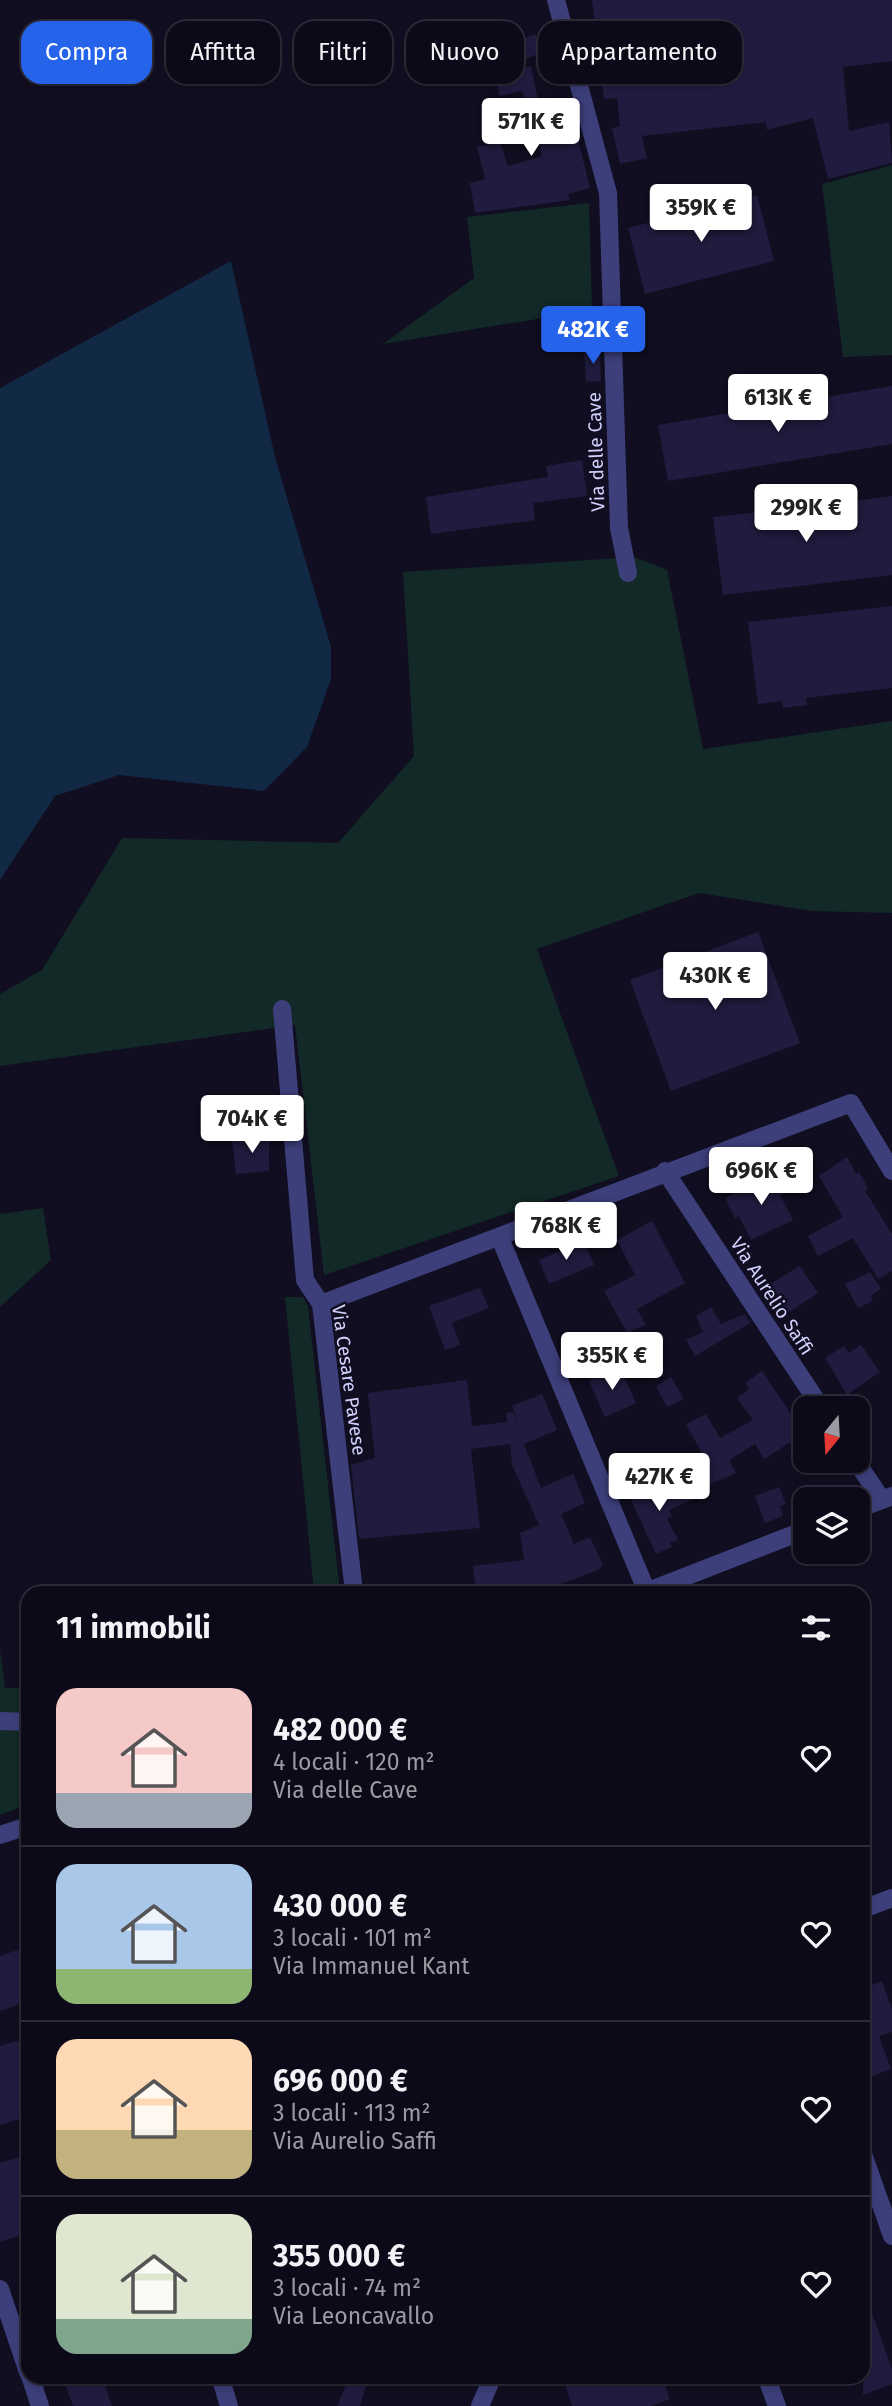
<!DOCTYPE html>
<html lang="it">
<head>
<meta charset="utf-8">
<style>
	:root { --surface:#0c0a18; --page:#1a1825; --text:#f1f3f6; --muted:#9a9aa2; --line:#2c2b37; --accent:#2563eb }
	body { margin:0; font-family:"Fira Sans",sans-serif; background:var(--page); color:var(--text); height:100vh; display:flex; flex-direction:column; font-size:26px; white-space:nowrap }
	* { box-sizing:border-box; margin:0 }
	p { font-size:23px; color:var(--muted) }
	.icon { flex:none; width:38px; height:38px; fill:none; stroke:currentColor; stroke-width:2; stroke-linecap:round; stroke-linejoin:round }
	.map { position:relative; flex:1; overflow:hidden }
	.sheet { position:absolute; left:21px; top:1586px; width:849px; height:798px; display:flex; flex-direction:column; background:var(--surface); border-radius:21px; box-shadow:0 4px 10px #0003,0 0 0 2px var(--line) }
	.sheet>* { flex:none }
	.hud { position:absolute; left:21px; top:21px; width:850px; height:63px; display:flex; gap:14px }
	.needle { width:46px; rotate:198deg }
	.fabs { position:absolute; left:793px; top:1396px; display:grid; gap:14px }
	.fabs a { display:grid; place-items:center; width:77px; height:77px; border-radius:14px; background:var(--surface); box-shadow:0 4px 10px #0003,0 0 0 2px var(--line); font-size:35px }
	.price { position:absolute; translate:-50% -60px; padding:0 16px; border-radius:7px; background:#fff; color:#222; font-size:23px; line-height:46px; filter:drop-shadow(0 2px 4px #0008) }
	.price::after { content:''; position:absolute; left:50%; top:42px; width:21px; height:16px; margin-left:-10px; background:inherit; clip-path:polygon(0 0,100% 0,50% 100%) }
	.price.selected { background:var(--accent); color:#fff }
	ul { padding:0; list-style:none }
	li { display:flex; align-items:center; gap:21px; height:175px; padding:0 35px }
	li+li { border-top:2px solid var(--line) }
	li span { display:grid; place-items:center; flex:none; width:196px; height:140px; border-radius:21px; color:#555 }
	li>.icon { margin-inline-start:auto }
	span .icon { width:84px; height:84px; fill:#fffc; stroke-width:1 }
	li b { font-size:30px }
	h2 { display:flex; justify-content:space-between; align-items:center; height:84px; padding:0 35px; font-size:30px }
	.pill { padding:0 24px; border-radius:21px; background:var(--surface); box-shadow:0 4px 10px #0003,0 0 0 2px var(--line); font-size:24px; line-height:63px }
	.pill.selected { background:var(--accent); color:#fff }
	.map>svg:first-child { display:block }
</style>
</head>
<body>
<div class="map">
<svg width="892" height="2406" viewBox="0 0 892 2406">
	<rect width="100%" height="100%" fill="#100e20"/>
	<path fill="#122927" d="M892 165V355L843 357 822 184Z
		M589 203 592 310 383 344 474 278 467 217Z
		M634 557 667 570 703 749 892 721V913L812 911 699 893 537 949 619 1176 324 1275 295 1025 0 1066V994L42 970 122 838 338 843 414 756 403 572Z
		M43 1208 51 1260 0 1307V1214Z
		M285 1297H303L308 1307 340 1592H314Z
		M0 1650 5 1688H28V1804L0 1815Z"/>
	<path fill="#122945" d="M231 261 275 457 331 647V679L307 747 264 791 119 775 55 796 0 880V388Z"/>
	<path fill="#201c3f" d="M592 0H892V61L843 67 849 131 889 122 892 163 828 179 813 118 767 130 766 122 642 136 647 158 620 164 612 128 620 126 617 98 604 99Z
		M535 34 541 53 522 60 516 41Z
		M531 66 541 114 559 109 562 121 573 119 590 188 568 194 570 200 475 213 470 183 485 179 477 147 500 142 508 166 542 156 522 91 500 96 495 76Z
		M757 195 774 261 645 294 628 228Z
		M600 351 601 381 586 382 584 352Z
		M892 386V444L668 481 658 425Z
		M582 460 587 496 533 503 535 520 431 534 426 497 548 477 546 466Z
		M844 488 846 502 892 496V575L723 595 713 517 814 506 812 492Z
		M892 606V688L806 698 807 705 783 708 782 701 758 704 748 622Z
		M758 932 800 1043 671 1091 630 980Z
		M269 1136V1171L236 1174 232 1140Z
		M847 1157 856 1174 859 1172 868 1188 865 1191 892 1234V1271L878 1279 853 1238 818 1256 808 1236 843 1217 819 1176Z
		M776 1173 785 1192 780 1195 793 1220 751 1240 739 1216 735 1218 725 1198Z
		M652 1221 685 1283 637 1309 646 1325 627 1333 604 1291 635 1275 617 1240Z
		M584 1241 594 1265 549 1284 539 1260Z
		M800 1266 818 1293 786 1314 767 1286Z
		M870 1272 881 1289 871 1296 873 1301 858 1308 845 1284Z
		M480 1288 489 1308 452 1323 460 1345 445 1350 429 1306Z
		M711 1307 721 1324 745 1314 750 1323 695 1356 686 1340 703 1332 696 1316Z
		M861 1345 880 1372 847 1395 825 1358 844 1346 849 1353Z
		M620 1368 636 1403 605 1417 589 1381Z
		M762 1371 805 1434V1466L789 1443 764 1459 755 1444 729 1460 736 1473 701 1488 691 1468 706 1461 686 1424 706 1414 720 1438 753 1420 737 1398 749 1389 745 1383Z
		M671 1377 684 1399 667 1407 656 1386Z
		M467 1380 472 1426 507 1422 506 1413 513 1412 518 1421 512 1406 542 1394 557 1430 524 1444 541 1488 573 1474 585 1503 561 1514 574 1544 590 1537 603 1565 598 1570 550 1588V1592H476L473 1566 524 1560 520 1533 539 1525 512 1465 510 1444 471 1449 480 1528 359 1539 351 1465 375 1458 368 1393Z
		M657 1483 662 1494 685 1483 692 1500 669 1510 672 1516 667 1519 678 1540 670 1543 672 1547 656 1554 629 1496Z
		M779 1487 786 1504 780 1506 783 1516 765 1523 755 1496Z
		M20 1949 28 1972V2001L0 2011V1956Z
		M882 1981 892 2009V2032L879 2036 891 2069 870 2077 868 2071 863 2073V1988Z
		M28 2038V2116L0 2125V2046Z
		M19 2157 21 2163 28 2161V2233L0 2242V2163Z
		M865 2294 892 2369V2384L863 2395Z
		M62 2376H102L112 2406H73Z
		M350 2376H369L360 2406H337Z
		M589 2376H662L670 2399 651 2406H572L565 2385Z"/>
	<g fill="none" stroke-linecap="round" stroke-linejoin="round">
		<path stroke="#3d3f7b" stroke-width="18" d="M556 0 608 193 619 528 628 573
			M282 1009 305 1280 321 1304 354 1592
			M665 1171 822 1409
			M500 1238 647 1592
			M321 1304 851 1103 892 1171
			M856 1461 882 1500
			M858 1509 892 1496
			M646 1592 805 1530
			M0 1721 28 1722
			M0 1835 28 1826
			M863 1909 892 1898
			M863 2154 892 2236
			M0 2289 28 2372
			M30 2376 40 2406
			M220 2376 229 2406
			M766 2376 777 2406
			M480 2406 493 2376"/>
	</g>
	<g text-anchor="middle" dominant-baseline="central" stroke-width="5" stroke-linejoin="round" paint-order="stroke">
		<g font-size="19" fill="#d2d0fc" stroke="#100e20">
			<text transform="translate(596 452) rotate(-92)">Via delle Cave</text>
			<text transform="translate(772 1296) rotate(57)">Via Aurelio Saffi</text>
			<text transform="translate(349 1380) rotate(82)">Via Cesare Pavese</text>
		</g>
	</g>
</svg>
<div class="fabs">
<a><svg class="needle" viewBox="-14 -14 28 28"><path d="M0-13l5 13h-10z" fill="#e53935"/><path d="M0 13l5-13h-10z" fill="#9a9aa2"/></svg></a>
<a><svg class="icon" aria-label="layers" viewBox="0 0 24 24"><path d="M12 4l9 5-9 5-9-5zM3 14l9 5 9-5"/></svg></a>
</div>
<b class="price" style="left:531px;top:158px">571K €</b>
<b class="price" style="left:701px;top:244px">359K €</b>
<b class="price selected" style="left:593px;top:366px">482K €</b>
<b class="price" style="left:778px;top:434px">613K €</b>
<b class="price" style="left:806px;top:544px">299K €</b>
<b class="price" style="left:715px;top:1012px">430K €</b>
<b class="price" style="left:252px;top:1155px">704K €</b>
<b class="price" style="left:761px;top:1207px">696K €</b>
<b class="price" style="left:566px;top:1262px">768K €</b>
<b class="price" style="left:612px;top:1392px">355K €</b>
<b class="price" style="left:659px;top:1513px">427K €</b>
<div class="hud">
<a class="pill selected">Compra</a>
<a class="pill">Affitta</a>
<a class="pill">Filtri</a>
<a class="pill">Nuovo</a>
<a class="pill">Appartamento</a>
</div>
<section class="sheet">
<h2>11 immobili<svg class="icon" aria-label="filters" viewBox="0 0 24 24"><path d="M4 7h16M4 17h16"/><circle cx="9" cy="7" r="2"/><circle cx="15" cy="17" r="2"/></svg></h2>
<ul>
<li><span style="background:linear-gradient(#f6c9c9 75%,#9aa5b1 0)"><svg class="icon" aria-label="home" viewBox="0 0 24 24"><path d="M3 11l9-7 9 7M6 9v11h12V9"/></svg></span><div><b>482 000 €</b><p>4 locali · 120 m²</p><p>Via delle Cave</p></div><svg class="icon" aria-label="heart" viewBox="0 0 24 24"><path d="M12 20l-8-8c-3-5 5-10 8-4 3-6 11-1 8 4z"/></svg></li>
<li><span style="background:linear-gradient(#a9c7e8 75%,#8fb573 0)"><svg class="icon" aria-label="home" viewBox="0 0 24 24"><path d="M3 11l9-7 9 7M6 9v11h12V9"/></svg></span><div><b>430 000 €</b><p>3 locali · 101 m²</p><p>Via Immanuel Kant</p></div><svg class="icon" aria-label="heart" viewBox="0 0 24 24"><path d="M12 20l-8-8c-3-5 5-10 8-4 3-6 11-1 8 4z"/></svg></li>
<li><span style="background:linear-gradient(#ffd9b3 65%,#c2b280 0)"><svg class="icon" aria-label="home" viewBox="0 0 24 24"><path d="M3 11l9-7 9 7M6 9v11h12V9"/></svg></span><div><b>696 000 €</b><p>3 locali · 113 m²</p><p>Via Aurelio Saffi</p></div><svg class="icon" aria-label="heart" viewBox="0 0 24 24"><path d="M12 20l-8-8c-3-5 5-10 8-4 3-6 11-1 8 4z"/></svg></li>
<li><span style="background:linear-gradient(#dfe7d0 75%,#7fa58c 0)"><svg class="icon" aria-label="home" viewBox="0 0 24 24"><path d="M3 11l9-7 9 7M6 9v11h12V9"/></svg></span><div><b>355 000 €</b><p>3 locali · 74 m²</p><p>Via Leoncavallo</p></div><svg class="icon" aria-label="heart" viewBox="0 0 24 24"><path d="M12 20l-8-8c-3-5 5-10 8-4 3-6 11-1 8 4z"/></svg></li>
</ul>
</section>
</div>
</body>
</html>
